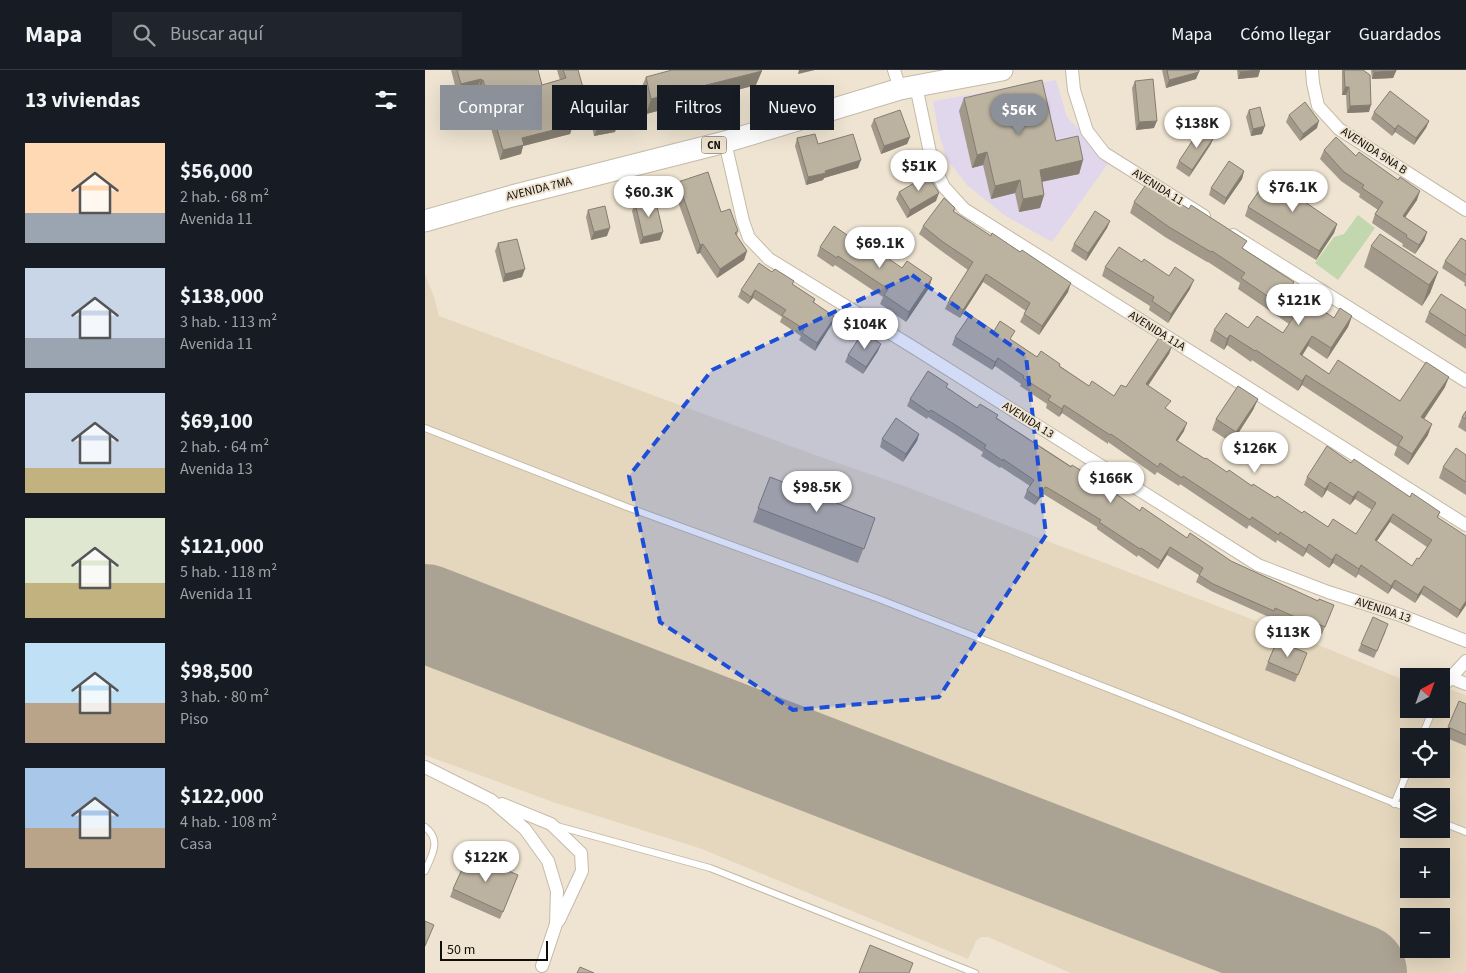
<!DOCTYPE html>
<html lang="es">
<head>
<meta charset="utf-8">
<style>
	:root { --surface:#171b24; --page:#20242c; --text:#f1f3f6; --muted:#9ea1a6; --line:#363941; --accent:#8c9099 }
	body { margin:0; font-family:"Source Sans 3",sans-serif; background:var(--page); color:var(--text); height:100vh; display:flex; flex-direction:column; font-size:19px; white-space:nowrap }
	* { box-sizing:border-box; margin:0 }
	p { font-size:16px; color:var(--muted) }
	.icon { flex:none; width:28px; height:28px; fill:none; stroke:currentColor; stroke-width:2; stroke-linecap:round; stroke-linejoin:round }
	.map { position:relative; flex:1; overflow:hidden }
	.sheet { display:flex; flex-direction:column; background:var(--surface); width:425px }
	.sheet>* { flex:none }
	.guide { position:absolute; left:15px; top:15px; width:475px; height:45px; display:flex; gap:10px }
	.needle { width:32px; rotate:41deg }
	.tools { position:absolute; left:975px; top:598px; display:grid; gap:10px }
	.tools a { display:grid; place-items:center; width:50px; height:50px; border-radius:0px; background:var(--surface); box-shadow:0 5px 20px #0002; font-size:25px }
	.scale { position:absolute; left:15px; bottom:12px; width:108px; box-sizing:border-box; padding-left:5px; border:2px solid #110d07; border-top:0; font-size:14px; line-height:18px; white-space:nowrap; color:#110d07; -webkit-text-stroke:4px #efe4d1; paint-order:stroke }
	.price { position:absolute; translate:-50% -42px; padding:0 11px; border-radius:18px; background:#fff; color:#222; font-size:16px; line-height:32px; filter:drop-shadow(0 1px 2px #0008) }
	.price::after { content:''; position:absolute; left:50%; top:30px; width:15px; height:11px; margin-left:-8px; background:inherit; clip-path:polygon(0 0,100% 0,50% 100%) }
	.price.on { background:var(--accent); color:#fff }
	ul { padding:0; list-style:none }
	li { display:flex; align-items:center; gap:15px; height:125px; padding:0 25px }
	li span { display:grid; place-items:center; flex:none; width:140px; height:100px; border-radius:0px; color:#555 }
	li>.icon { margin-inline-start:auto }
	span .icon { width:60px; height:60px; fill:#fffc; stroke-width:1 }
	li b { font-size:21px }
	h2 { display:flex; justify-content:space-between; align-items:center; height:60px; padding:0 25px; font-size:21px }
	.pill { padding:0 18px; border-radius:0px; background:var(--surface); box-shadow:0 5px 20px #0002; font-size:18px; line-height:45px }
	.pill.on { background:var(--accent); color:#fff }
	header { display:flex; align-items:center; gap:30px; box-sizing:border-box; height:70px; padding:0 25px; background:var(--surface); border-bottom:1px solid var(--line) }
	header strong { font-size:24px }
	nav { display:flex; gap:28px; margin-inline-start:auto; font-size:18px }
	.search { width:350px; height:45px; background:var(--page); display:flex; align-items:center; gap:12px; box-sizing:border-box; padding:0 18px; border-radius:0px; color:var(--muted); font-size:19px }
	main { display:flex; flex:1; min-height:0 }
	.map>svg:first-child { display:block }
</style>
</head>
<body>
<header>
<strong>Mapa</strong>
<div class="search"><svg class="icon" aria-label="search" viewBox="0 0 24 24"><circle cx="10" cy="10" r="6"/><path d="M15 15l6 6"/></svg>Buscar aquí</div>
<nav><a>Mapa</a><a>Cómo llegar</a><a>Guardados</a></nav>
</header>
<main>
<section class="sheet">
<h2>13 viviendas<svg class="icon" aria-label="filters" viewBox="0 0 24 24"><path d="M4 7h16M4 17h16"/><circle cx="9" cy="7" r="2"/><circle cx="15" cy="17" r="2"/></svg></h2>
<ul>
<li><span style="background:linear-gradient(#ffd9b3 70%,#9aa5b1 0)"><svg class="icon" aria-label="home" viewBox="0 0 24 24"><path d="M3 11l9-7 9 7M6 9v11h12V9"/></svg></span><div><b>$56,000</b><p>2 hab. · 68 m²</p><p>Avenida 11</p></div></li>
<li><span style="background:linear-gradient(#c9d6e8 70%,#9aa5b1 0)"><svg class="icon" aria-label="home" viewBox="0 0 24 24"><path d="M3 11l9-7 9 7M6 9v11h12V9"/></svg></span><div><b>$138,000</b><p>3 hab. · 113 m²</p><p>Avenida 11</p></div></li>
<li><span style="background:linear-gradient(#c9d6e8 75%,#c2b280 0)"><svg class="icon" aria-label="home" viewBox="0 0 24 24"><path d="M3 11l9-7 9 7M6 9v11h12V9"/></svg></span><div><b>$69,100</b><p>2 hab. · 64 m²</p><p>Avenida 13</p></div></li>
<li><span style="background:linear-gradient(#dfe7d0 65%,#c2b280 0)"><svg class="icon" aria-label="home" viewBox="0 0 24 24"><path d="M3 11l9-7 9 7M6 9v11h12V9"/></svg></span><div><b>$121,000</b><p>5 hab. · 118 m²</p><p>Avenida 11</p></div></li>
<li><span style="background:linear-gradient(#bfe0f5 60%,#b9a48a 0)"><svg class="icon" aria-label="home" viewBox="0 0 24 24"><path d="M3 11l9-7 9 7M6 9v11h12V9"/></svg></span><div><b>$98,500</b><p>3 hab. · 80 m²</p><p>Piso</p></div></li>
<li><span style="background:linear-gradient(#a9c7e8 60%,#b9a48a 0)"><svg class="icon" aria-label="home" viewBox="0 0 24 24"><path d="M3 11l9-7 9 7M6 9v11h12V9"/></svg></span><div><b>$122,000</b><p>4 hab. · 108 m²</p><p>Casa</p></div></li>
</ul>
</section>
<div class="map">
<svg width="1041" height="903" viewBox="0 0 1041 903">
	<rect width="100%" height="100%" fill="#efe4d1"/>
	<path fill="#e5d7be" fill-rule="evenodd" d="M0 204 9 227 14 246 387 384 479 416 881 570 984 612V639H1016V616L1041 625V903H646L563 867H556L551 871 543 889 277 779 128 732 0 685ZM984 666H1016V699H984ZM984 726H1016V759H984ZM984 786H1016V819H984ZM984 846H1016V879H984Z"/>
	<path fill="#e1d7ec" d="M631 10 642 47 685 91 627 172 579 145 542 115 521 88 513 60 508 31Z"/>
	<path fill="#c2d7ae" d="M933 145 950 158 913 210 890 193 909 167 919 164Z"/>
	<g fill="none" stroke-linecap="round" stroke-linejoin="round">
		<path stroke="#aaa292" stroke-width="98" d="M0 543 933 903"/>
		<defs>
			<path id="lane" d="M0 358 202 437 454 529 746 643 984 739
				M997 666 1008 639
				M969 734 984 698
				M1016 752 1041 762
				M132 756 285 798 550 903
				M0 757C17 770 7 785 0 801"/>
			<path id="street" d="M469 0 475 19
				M647 0 649 20 662 61 679 83 779 146
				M887 0 888 13 893 36 914 59 1041 140
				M491 16 507 92 519 117 539 139 1041 455
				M300 72 318 151 324 168 344 189 491 279 833 495 903 522 975 545 1041 571
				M808 165 1041 311
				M1026 608 1041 614
				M1018 616 1041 591
				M0 697 66 730 100 759 123 791 132 821 131 854 117 896
				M77 734 126 754 156 783 157 801 134 850"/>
			<path id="highway" d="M0 151 87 126 300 72 475 19 577 0"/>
		</defs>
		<use href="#lane" stroke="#c4baa8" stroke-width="8"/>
		<use href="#street" stroke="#c4baa8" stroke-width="14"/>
		<use href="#highway" stroke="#c4baa8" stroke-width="23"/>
		<use href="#lane" stroke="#fff" stroke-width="6"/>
		<use href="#street" stroke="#fff" stroke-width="12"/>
		<use href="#highway" stroke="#fff" stroke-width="21"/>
	</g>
	<path fill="#a2998a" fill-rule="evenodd" d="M26 0H113L117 15 135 10 132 0H153L157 37 144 41 148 55 145 64 98 76 96 84 75 90 55 19 53 20 52 18 32 23Z
		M737 0H774L771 9 741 18Z
		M812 0H835L833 7 813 9Z
		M917 0H919L944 42 922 43 921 25H917Z
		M946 0H971V1L968 8 947 9Z
		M221 7 331 15 221 44 215 21Z
		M710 11 729 58 711 60 707 18Z
		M164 21 190 62 169 66 161 29Z
		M539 28 631 71 658 90 654 104 617 112 619 125 615 138 594 142 590 123 566 129 558 95 547 98 534 41Z
		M824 40 837 64 826 66 821 47Z
		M949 42 1004 51 1001 58 989 75 970 62 967 66 946 49Z
		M864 45 892 58 875 71 861 52Z
		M449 49 485 67 482 74 456 84 446 56Z
		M372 68 393 74 433 98 399 108 398 110 381 115 370 76Z
		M786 74 764 107 751 98 754 91Z
		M899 80 931 86 992 130 980 147 1002 162 999 171 990 184 977 176 978 174 947 153 950 144 953 140 934 127 935 124 916 111 895 89Z
		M819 101 817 109 799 135 784 125 786 118Z
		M253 112 296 142 313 161 312 166 322 181 319 190 292 208 275 183 272 184 249 121Z
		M474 122 511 131 482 148 471 129Z
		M860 122 882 132 881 134 912 154 909 163 891 190 820 146 823 137Z
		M709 132 819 179 866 219 909 248 927 246 923 257 902 289 883 276 877 286 904 304 975 331 1020 317 999 349 1003 365 983 395 969 385 972 377 877 315 873 321 827 290 826 292 802 275 799 280 785 271 789 260 823 258 858 263 864 254 813 219 815 213 783 192H782L740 167 705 143Z
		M210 133 235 170 215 174 207 141Z
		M530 138 529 142 643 222 614 265 595 252 599 244 601 241 558 212 535 248 520 239 524 230 543 200 515 180 494 164 498 156Z
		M163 140 182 166 166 170 161 147Z
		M685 151 682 158 661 191 646 181 649 174Z
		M1041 171V217L1039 215 1040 213 1017 198 1020 191Z
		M73 173 97 207 78 212 70 181Z
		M946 176 1013 202 1005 223 997 236 939 197Z
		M395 177 441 178 477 198 507 208 504 218 481 252 455 234 458 227 410 195 408 197 392 186Z
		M717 192 744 206 765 219 743 253 724 240 725 236 677 206 680 197Z
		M347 202 369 211 367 214 390 229 389 233 407 254 390 281 374 270 376 266 355 252 357 247 328 228 323 234 313 227 316 220Z
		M1041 240V279L1000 252 1004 242Z
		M569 261 587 270 612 287 635 296 664 316 689 326 701 317 747 276 744 284 723 316 759 361 752 371 780 389 802 402 903 457 931 464 947 440 930 429 925 435 902 420 897 428 879 415 882 407 926 393 985 427 1015 442 1013 447 1041 535 1032 548 996 524 990 533 967 518 963 524 933 504 931 508 908 493 904 498 881 482 878 487 852 470 851 473 824 455 822 459 755 414 754 416 732 402 730 405 683 372V374L637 343 634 347 621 338 622 334 595 316 596 314 570 296 567 300 527 275 530 267ZM965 452 1002 477 994 489 987 496 951 472Z
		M453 281 438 304 420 292 423 285Z
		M522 318 552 338 572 348 715 441 762 468 906 543 897 564 876 554 874 558 847 546 846 548 786 521 771 512 774 505 742 485 733 499 713 485 712 487 672 459V457L620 425 618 424 610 435 599 428 602 420 605 416 576 397 575 398 556 386 558 382 530 364 503 347 502 349 482 336 485 329Z
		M833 329 828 340 807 373 787 360 791 349Z
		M1041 341V362L1033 357 1037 347Z
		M494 364 492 371 478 392 455 377 457 369Z
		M1041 385V425L1014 408 1018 397Z
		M345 407 450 448 433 493 328 452Z
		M961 561 949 588 933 581 936 574Z
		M882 583 870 612 840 600 843 592Z
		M1041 634V676L1019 667 1023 657Z
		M93 805 75 849 25 827 28 819Z"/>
	<path fill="#847d70" d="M374 0H390L373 4Z
		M835 0 833 7 813 9 815 2Z
		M337 1 331 15 221 44 226 29Z
		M971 1 968 8 947 9 949 2Z
		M774 2 771 9 741 18 744 10Z
		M56 9 52 18 32 23 36 14Z
		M56 10H58L55 19 53 20Z
		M920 17H924L921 25H917Z
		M161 28 157 37 138 42 142 33Z
		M946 35 944 42 922 43 925 36Z
		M732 51 729 58 711 60 714 52Z
		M894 51 892 58 875 71 878 64Z
		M1004 51 1001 58 989 75 991 68Z
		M193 54 190 62 169 66 172 59Z
		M148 55 145 64 98 76 96 84 75 90 78 80 97 68Z
		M973 55 970 62 967 66 970 59Z
		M840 56 837 64 826 66 828 59Z
		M485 67 482 74 456 84 459 76Z
		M789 67 786 74 764 107 767 100Z
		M562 82 558 95 547 98 552 85Z
		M436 90 433 98 399 108 398 110 381 115 383 107 400 101Z
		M658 90 654 104 610 113 615 100Z
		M819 101 817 109 799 135 801 128Z
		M595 110 590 123 566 129 570 116Z
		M995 121 992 130 975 155 978 146Z
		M514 123 511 131 482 148 485 140Z
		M886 123 882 132 876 141 880 132Z
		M619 125 615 138 594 142 598 129Z
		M685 151 682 158 661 191 663 183Z
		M912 154 909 163 891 190 894 181Z
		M185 158 182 166 166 170 169 162Z
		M238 162 235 170 215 174 218 167Z
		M1002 162 999 171 990 184 994 175Z
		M278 174 275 183 272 184 275 175Z
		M322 181 319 190 292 208 295 199Z
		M100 199 97 207 78 212 80 204Z
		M1013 202 1005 223 997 236 1004 215Z
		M561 204 558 212 535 248 538 240Z
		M507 208 504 218 481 252 484 242Z
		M769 210 765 219 743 253 746 244Z
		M646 213 643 222 614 265 617 256Z
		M330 220 328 228 323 234 326 227Z
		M927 246 923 257 902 289 906 278Z
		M410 247 407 254 390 281 392 273Z
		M805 265 802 275 799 280 802 269Z
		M887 266 883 276 871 295 875 284Z
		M456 274 453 281 438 304 441 297Z
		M747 276 744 284 718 323 721 314Z
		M573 288 570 296 567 300 570 292Z
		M881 305 877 315 873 321 877 311Z
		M1024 307 1020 317 993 358 996 347Z
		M833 329 828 340 807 373 811 362Z
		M639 335 637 343 634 347 637 339Z
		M762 353 759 361 748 378 751 370Z
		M1007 354 1003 365 983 395 987 384Z
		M494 364 492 371 478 392 481 384Z
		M905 412 902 420 897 428 900 419Z
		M620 417 618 424 610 435 613 428Z
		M933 421 930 429 925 435 928 427Z
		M968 444 965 452 947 478 950 470Z
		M884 474 881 482 878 487 881 479Z
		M745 477 742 485 733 499 736 491Z
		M911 484 908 493 904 498 907 490Z
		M936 495 933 504 931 508 934 499Z
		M970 510 967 518 963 524 966 516Z
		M999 516 996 524 990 533 993 525Z
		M1041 531V535L1032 548 1035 540Z"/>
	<path fill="#bcb2a0" stroke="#847d70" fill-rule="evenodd" d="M32 0H113L117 15 141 8 138 0H153L161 28 142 33 148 55 97 68 99 75 78 80 58 10H56V9L36 14Z
		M247 0H336L337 1 226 29 221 7Z
		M742 0H774V2L744 10Z
		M815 0H834L815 2Z
		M919 0H938L945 5 946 35 925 36 924 17H920Z
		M949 0H971V1L949 2Z
		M728 9 732 51 714 52 710 11Z
		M617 10 631 71 653 66 658 90 615 100 619 125 598 129 595 110 570 116 562 82 552 85 539 28Z
		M185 17 193 54 172 59 164 21Z
		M965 21 1004 51 991 68 973 55 970 59 949 42Z
		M880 32 894 51 878 64 864 45Z
		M835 37 840 56 828 59 824 40Z
		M475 40 485 67 459 76 449 49Z
		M776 58 789 67 767 100 754 91Z
		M390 64 393 74 428 64 436 90 400 101 401 103 383 107 372 68Z
		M911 67 931 86 934 82 973 110 975 107 995 121 978 146 1002 162 994 175 981 167 982 165 950 144 958 132 937 118 939 115 919 102 899 80Z
		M804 91 819 101 801 128 786 118Z
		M283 102 296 142 305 139 313 161 310 163 322 181 295 199 278 174 275 175 253 112Z
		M503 105 514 123 485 140 474 122Z
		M842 109 860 122 867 111 886 123 880 132 912 154 894 181 823 137Z
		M722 113 741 126 742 125 764 139 766 135 822 171 817 178 869 212 865 218 909 248 915 238 927 246 906 278 887 266 875 284 904 304 913 290 975 331 1001 292 1024 307 996 347 1007 354 987 384 973 375 978 367 881 305 877 311 831 280 830 281 805 265 802 269 789 260 801 243 823 258 832 246 858 263 870 245 816 208 820 203 787 181 786 182 744 157 709 132Z
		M230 128 238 162 218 167 210 133Z
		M519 128 530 138 528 141 566 166 567 163 595 182 597 180 646 213 617 256 599 244 605 233 561 204 538 240 524 230 548 192 518 172 498 156Z
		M180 136 185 158 169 162 163 140Z
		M670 141 685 151 663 183 649 174Z
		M409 156 441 178 444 175 477 198 482 191 507 208 484 242 459 225 463 219 413 186 412 188 395 177Z
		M955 164 1013 202 1004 215 946 176Z
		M1036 168 1041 171V205L1020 191Z
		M92 169 100 199 80 204 73 173Z
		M694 177 717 192 719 189 744 206 750 197 769 210 746 244 727 231 729 227 680 197Z
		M334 193 347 202 350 199 369 211 367 214 390 229 388 232 410 247 392 273 377 263 379 259 357 245 361 240 330 220 326 227 316 220Z
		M1016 224 1041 240V266L1004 242Z
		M545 245 569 261 575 251 590 261 585 269 612 287 616 281 635 294 634 296 664 316 667 311 689 326 696 315 701 317 734 268 747 276 721 314 746 331 740 338 762 353 751 370 780 389 781 388 802 402 804 400 827 416 828 414 850 428 852 426 877 443 879 441 903 457 908 449 931 464 951 433 933 421 928 427 905 412 900 419 882 407 902 376 926 393 929 389 985 427 987 423 1015 442 1012 447 1041 466V531L1035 540 999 516 993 525 970 510 966 516 936 495 934 499 911 484 907 490 884 474 881 479 855 462 854 465 827 447 825 450 758 406 757 408 735 393 733 397 686 364 685 365 639 335 637 339 623 330 626 326 598 308 599 306 573 288 570 292 530 267ZM968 444 1007 470 994 489 992 488 987 496 950 470Z
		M438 262 456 274 441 297 423 285Z
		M503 301 523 314 521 317 552 338 555 334 573 345 571 348 600 367 646 397 647 395 670 409 715 441 717 437 762 468 765 463 806 491 893 531 894 529 909 535 900 557 878 547 877 550 850 538 849 541 788 514 774 505 778 498 745 477 736 491 716 478 715 479 674 452 676 450 623 418 620 417 613 428 602 420 609 410 578 389V391L559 378 561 375 532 356 506 340 504 342 485 329Z
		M813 316 833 329 811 362 791 349Z
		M1041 341V349L1037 347Z
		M471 348 494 364 481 384 457 369Z
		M1031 378 1041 385V412L1018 397Z
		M345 407 450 448 439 479 333 438Z
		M948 547 963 554 952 581 936 574Z
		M852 571 882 583 873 605 843 592Z
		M1034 631 1041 634V665L1023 657Z
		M44 784 93 805 78 842 28 819Z
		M0 851 9 855 0 876Z
		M445 875 488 893 484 903H434Z
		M155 897 169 903H152Z"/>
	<path fill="#1d4ed8" fill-opacity="0.2" stroke="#1d4ed8" stroke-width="4" stroke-dasharray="10 6" stroke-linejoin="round" d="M487 205 601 286 621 465 514 627 368 640 235 552 204 406 287 300Z"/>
	<g text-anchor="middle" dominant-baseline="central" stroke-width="4" stroke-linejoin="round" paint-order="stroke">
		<rect fill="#efe4d1" stroke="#544e44" stroke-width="1" x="276.5" y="66.5" width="25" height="17" rx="4"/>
		<g font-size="11" font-weight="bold" fill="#110d07">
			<text x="289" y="75">CN</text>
		</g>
		<g font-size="12" fill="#110d07" stroke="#efe4d1">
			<text transform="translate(949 81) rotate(33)">AVENIDA 9NA B</text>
			<text transform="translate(733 117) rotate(32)">AVENIDA 11</text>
			<text transform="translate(114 119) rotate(-14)">AVENIDA 7MA</text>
			<text transform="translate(732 261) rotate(32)">AVENIDA 11A</text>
			<text transform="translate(603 350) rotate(32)">AVENIDA 13</text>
			<text transform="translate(958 540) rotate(18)">AVENIDA 13</text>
		</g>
	</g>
</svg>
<div class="tools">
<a><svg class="needle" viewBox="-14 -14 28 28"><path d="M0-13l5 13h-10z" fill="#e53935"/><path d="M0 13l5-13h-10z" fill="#9ea1a6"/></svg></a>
<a><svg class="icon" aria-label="locate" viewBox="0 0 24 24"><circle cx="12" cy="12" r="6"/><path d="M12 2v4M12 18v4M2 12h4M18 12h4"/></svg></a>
<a><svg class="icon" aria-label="layers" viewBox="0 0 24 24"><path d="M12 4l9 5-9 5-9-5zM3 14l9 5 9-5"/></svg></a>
<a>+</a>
<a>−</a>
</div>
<div class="scale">50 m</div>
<b class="price on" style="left:594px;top:66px">$56K</b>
<b class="price" style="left:772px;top:79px">$138K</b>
<b class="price" style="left:494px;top:122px">$51K</b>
<b class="price" style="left:868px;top:143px">$76.1K</b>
<b class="price" style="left:224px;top:148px">$60.3K</b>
<b class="price" style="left:455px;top:199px">$69.1K</b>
<b class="price" style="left:874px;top:256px">$121K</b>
<b class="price" style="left:440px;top:280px">$104K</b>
<b class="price" style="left:830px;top:404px">$126K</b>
<b class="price" style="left:686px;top:434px">$166K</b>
<b class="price" style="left:392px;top:443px">$98.5K</b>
<b class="price" style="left:863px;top:588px">$113K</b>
<b class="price" style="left:61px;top:813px">$122K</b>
<div class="guide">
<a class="pill on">Comprar</a>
<a class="pill">Alquilar</a>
<a class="pill">Filtros</a>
<a class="pill">Nuevo</a>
</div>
</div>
</main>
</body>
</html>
